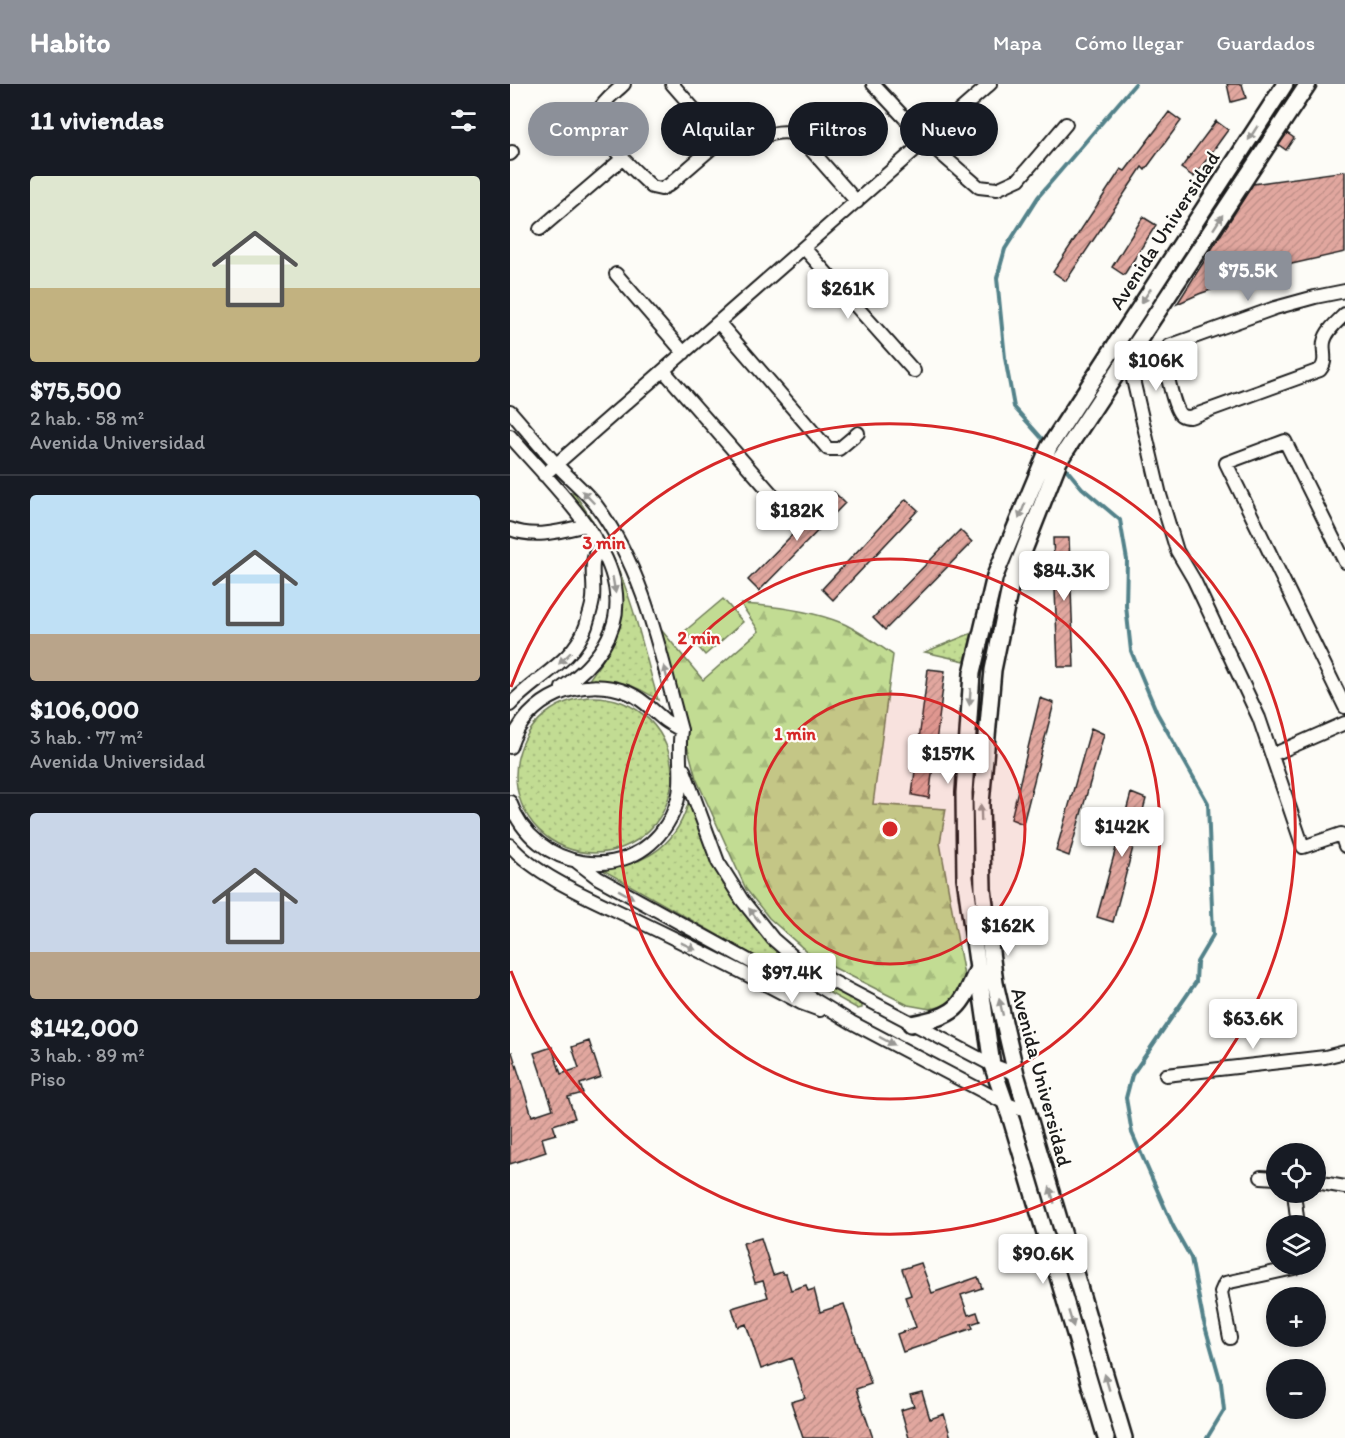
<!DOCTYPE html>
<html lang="es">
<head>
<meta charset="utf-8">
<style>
	:root { --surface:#171b24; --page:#242831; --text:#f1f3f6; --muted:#9ea1a6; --line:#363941; --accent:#8c9099 }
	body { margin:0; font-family:Itim,sans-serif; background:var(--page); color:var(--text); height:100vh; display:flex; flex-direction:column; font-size:22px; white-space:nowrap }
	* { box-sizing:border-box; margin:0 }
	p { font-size:20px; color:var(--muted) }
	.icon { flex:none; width:33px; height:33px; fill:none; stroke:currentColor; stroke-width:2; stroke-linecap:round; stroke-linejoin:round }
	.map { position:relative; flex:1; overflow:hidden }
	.sheet { display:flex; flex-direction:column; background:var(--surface); width:510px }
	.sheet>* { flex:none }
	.hud { position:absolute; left:18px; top:18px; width:570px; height:54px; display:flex; gap:12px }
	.controls { position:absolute; left:756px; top:1059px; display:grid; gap:12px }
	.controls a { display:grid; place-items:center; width:60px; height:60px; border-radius:50%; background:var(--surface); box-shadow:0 3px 9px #0003; font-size:30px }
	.price { position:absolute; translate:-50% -51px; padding:0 14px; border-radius:6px; background:#fff; color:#222; font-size:20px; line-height:39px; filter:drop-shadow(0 2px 3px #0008) }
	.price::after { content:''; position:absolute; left:50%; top:36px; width:18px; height:14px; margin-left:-9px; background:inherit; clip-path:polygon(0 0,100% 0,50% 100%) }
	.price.active { background:var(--accent); color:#fff }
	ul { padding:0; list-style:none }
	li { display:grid; align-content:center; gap:12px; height:318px; padding:0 30px }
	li+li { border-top:2px solid var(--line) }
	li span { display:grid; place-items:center; height:186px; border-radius:6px; color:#555 }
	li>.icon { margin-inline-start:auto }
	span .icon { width:108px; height:108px; fill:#fffc; stroke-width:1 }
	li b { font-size:26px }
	h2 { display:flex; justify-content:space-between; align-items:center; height:72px; padding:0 30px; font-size:26px }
	.chip { padding:0 21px; border-radius:27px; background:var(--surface); box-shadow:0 3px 9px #0003; font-size:21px; line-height:54px }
	.chip.active { background:var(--accent); color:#fff }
	header { display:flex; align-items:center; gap:36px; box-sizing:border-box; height:84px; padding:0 30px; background:var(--accent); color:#fff }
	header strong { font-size:28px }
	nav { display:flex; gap:33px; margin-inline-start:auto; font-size:21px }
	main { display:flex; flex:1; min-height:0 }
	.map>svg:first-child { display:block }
</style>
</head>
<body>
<header>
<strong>Habito</strong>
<nav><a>Mapa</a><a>Cómo llegar</a><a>Guardados</a></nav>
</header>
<main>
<section class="sheet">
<h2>11 viviendas<svg class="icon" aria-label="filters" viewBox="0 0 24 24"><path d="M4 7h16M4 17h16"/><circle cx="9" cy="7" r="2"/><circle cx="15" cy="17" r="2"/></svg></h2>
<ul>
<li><span style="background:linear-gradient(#dfe7d0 60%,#c2b280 0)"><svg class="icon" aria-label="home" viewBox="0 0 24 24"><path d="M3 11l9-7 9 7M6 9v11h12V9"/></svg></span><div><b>$75,500</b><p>2 hab. · 58 m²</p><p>Avenida Universidad</p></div></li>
<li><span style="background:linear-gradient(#bfe0f5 75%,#b9a48a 0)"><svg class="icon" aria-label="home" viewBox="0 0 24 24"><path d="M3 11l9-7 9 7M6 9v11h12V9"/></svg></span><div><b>$106,000</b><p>3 hab. · 77 m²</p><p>Avenida Universidad</p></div></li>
<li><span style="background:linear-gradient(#c9d6e8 75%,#b9a48a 0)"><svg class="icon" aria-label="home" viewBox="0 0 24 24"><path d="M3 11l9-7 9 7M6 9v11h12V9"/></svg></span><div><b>$142,000</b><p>3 hab. · 89 m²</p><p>Piso</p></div></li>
</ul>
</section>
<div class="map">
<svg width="835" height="1354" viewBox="0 0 835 1354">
	<defs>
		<pattern id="grass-dots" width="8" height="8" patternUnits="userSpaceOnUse" patternTransform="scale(1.5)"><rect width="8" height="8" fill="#c2dc93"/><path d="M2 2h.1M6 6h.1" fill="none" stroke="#a6bc7e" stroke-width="1.8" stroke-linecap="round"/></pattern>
		<pattern id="forest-firs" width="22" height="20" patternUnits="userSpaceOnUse" patternTransform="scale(1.5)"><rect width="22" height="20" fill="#c2dc93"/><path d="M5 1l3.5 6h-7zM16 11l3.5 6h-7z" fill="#a6bc7e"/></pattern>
		<pattern id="building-hatch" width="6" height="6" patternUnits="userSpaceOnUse" patternTransform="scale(1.5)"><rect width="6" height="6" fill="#e1a79f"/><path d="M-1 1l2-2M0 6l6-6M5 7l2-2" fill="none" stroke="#c08f88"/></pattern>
	</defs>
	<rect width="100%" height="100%" fill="#fdfcf7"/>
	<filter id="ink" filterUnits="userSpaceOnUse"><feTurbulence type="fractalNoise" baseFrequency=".0167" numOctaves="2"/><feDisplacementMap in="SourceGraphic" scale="12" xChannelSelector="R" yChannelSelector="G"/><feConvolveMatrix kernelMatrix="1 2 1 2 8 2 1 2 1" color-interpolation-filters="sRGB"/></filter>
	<g filter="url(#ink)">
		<path fill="url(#grass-dots)" stroke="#6f7c58" stroke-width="1.5" d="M61 408 64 409C78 429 91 449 102 471 124 517 134 568 148 616 124 600 107 594 78 597L95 573 102 554 106 533 96 476 59 410Z
			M462 549 455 577 415 568Z
			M6 691a78 78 0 1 1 156 0a78 78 0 1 1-156 0Z
			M180 712C185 731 190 751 198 769 229 841 285 884 352 919V924L348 925 318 908 289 897 93 786C139 779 169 760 180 712Z"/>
		<path fill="url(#forest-firs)" stroke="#6f7c58" stroke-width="1.5" d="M231 520C265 522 300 526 332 539 350 547 367 560 383 571L363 720 436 725 430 759 455 897 453 911 439 921 420 925 398 921 303 873 259 834 236 805 186 694 143 536 193 596 249 547Z"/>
		<path fill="#c2dc93" stroke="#6f7c58" stroke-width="1.5" d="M213 515 233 538 195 571 175 547Z"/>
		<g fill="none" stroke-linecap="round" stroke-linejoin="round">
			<path stroke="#53828a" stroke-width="4" d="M536 359 504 323 495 274 487 194 495 165 528 113 625 0
				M552 380 572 404 610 436 617 476 616 522 621 567 647 629 698 719 703 851 687 878 686 898 622 991 616 1014 622 1049 663 1142 681 1174 693 1235 711 1299 714 1326 697 1354"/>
		</g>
		<path fill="url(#building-hatch)" stroke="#1c1c1c" stroke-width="1.5" d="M717 0H732L736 14 721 18Z
			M659 28 671 37 635 86 632 83 556 197 543 188 611 85 615 87Z
			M706 37 718 46 684 93 671 84Z
			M777 49 784 54 776 66 769 61Z
			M835 87V168L764 184 689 210 667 220 743 100Z
			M633 133 646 141 614 191 602 183Z
			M324 408 335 419 249 507 238 496Z
			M396 415 408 426 323 516 312 505Z
			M450 446 462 458 375 546 363 534Z
			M543 454H559L564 583H548Z
			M418 585 435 587 419 714 402 711Z
			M530 614 544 619 513 740 501 735Z
			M581 644 594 650 559 772 546 767Z
			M621 709 636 715 603 838 587 833Z
			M79 957 91 993 70 1000 73 1009 58 1013 65 1034 43 1041 46 1050 32 1054 36 1068 0 1080V969L2 968 22 1032 43 1025 24 969 42 963 51 990 69 984 62 963Z
			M251 1154 263 1191 272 1188 273 1190H276L281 1206 296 1201 298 1207 304 1205 310 1228 334 1220 361 1300 346 1305 363 1354H293L281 1318 295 1314 282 1274 251 1285 236 1240 228 1243 222 1224 258 1213 253 1197 245 1199 233 1159Z
			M411 1179 422 1209 468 1193 472 1204 451 1211 458 1231 467 1228 470 1237 461 1240 463 1244 393 1268 387 1250 406 1243 395 1213 401 1211 392 1185Z
			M412 1308 420 1335 434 1330 441 1354H399L391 1326 404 1322 400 1311Z"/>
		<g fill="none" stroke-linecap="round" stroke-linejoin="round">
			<defs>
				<path id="minor" d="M114 0C106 8 93 17 88 28 79 48 129 90 142 103L151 105 159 101 211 56
					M162 0 211 56C236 66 263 40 288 51L347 118
					M363 0 416 57 469 103 487 105 509 95 556 40
					M0 70 2 68
					M30 145 113 74
					M294 164 404 287
					M106 190 174 269
					M835 207 805 213 765 224 659 262C657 266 655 266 655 271 654 280 664 326 671 331 674 333 677 333 680 333L810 286C818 277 812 268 814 258 816 247 827 238 835 230
					M209 239 318 365H329L348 349
					M618 274 650 411 667 467 684 496 749 634 793 763 831 750 835 762
					M154 287 267 416
					M0 327C16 345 31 364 48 382 60 395 75 407 86 421 135 487 150 569 171 646
					M0 352C66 428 172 518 52 604
					M34 391 480 0
					M0 445C26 455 51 447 77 441
					M835 478 775 357 716 379 835 623
					M0 621C25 593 63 579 76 542 78 534 82 524 83 515 85 494 78 481 89 461
					M0 663C16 613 72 590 119 609 133 615 141 625 152 634 157 639 165 642 171 646 166 682 179 705 157 740 117 803 24 786 0 718
					M762 671 835 639
					M174 686 208 778 232 816 263 855 286 875 322 897 482 981 506 990
					M0 761C25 791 82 815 118 832 176 860 234 888 291 919L310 926
					M67 778 88 794 252 884 341 938 495 1019 518 1028
					M656 991 815 973 835 968
					M751 1093 766 1094
					M806 1098 835 1103
					M784 1108 788 1142
					M720 1254 711 1208 715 1199 784 1184 788 1180"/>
				<path id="tertiary" d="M401 940C447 931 450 926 468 884
					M596 1354 502 1038 482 981 455 794 454 709 462 589 485 492 539 363 775 0
					M614 1354 506 990 485 899 473 805 471 719 483 586 501 499 549 377 798 0"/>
			</defs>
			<use href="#minor" stroke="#1c1c1c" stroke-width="16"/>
			<use href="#tertiary" stroke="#1c1c1c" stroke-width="20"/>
			<use href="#minor" stroke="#fdfcf7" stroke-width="12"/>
			<use href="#tertiary" stroke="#fdfcf7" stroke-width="15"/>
		</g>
		<defs><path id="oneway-solid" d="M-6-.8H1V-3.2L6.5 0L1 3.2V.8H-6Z" transform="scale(1.5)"/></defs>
		<g fill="#989794">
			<use href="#oneway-solid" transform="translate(743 49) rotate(123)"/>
			<use href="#oneway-solid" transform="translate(708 138) rotate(-57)"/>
			<use href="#oneway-solid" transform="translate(636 212) rotate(123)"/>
			<use href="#oneway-solid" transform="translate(78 413) rotate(-134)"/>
			<use href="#oneway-solid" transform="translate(512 427) rotate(112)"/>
			<use href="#oneway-solid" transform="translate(104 501) rotate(80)"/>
			<use href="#oneway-solid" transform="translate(55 574) rotate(136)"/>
			<use href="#oneway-solid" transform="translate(156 590) rotate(-105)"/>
			<use href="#oneway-solid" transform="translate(460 613) rotate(94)"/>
			<use href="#oneway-solid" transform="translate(471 729) rotate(-92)"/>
			<use href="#oneway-solid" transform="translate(116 810) rotate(29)"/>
			<use href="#oneway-solid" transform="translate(244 831) rotate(-128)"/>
			<use href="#oneway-solid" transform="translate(178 862) rotate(26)"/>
			<use href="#oneway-solid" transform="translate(491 923) rotate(-103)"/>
			<use href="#oneway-solid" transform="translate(377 957) rotate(28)"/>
			<use href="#oneway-solid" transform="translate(542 1111) rotate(-106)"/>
			<use href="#oneway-solid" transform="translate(561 1235) rotate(73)"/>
			<use href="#oneway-solid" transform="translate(597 1298) rotate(-106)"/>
		</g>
	</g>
	<circle cx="380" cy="745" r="135" fill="#d62828" fill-opacity=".12"/>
	<g fill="none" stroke="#d62828" stroke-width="3">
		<circle cx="380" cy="745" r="135"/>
		<circle cx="380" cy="745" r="270"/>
		<path d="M1 603A405 405 0 1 1 1 887"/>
	</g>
	<g text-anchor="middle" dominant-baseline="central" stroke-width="4.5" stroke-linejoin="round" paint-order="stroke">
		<g font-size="21" fill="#1c1c1c" stroke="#fdfcf7">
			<text transform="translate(654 146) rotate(-57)">Avenida Universidad</text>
			<text transform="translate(532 993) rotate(75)">Avenida Universidad</text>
		</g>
	</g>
	<circle cx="380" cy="745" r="9" fill="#d62828" stroke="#fdfcf7" stroke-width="3"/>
	<g font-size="18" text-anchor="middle" font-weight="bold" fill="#d62828" stroke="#fdfcf7" stroke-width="4.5" stroke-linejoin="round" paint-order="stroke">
		<text x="94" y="465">3 min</text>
		<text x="189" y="560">2 min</text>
		<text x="285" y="656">1 min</text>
	</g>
</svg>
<div class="controls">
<a><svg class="icon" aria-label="locate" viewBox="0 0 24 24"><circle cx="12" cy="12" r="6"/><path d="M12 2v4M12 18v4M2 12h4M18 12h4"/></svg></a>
<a><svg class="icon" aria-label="layers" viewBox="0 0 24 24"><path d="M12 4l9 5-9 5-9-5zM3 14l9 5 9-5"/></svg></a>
<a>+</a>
<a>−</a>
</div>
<b class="price active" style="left:738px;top:218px">$75.5K</b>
<b class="price" style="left:338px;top:236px">$261K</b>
<b class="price" style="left:646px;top:308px">$106K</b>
<b class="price" style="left:287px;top:458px">$182K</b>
<b class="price" style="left:554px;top:518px">$84.3K</b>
<b class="price" style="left:438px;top:701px">$157K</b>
<b class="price" style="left:612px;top:774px">$142K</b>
<b class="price" style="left:498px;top:873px">$162K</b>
<b class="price" style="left:282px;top:920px">$97.4K</b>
<b class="price" style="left:743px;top:966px">$63.6K</b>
<b class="price" style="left:533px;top:1201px">$90.6K</b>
<div class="hud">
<a class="chip active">Comprar</a>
<a class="chip">Alquilar</a>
<a class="chip">Filtros</a>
<a class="chip">Nuevo</a>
</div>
</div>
</main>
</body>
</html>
